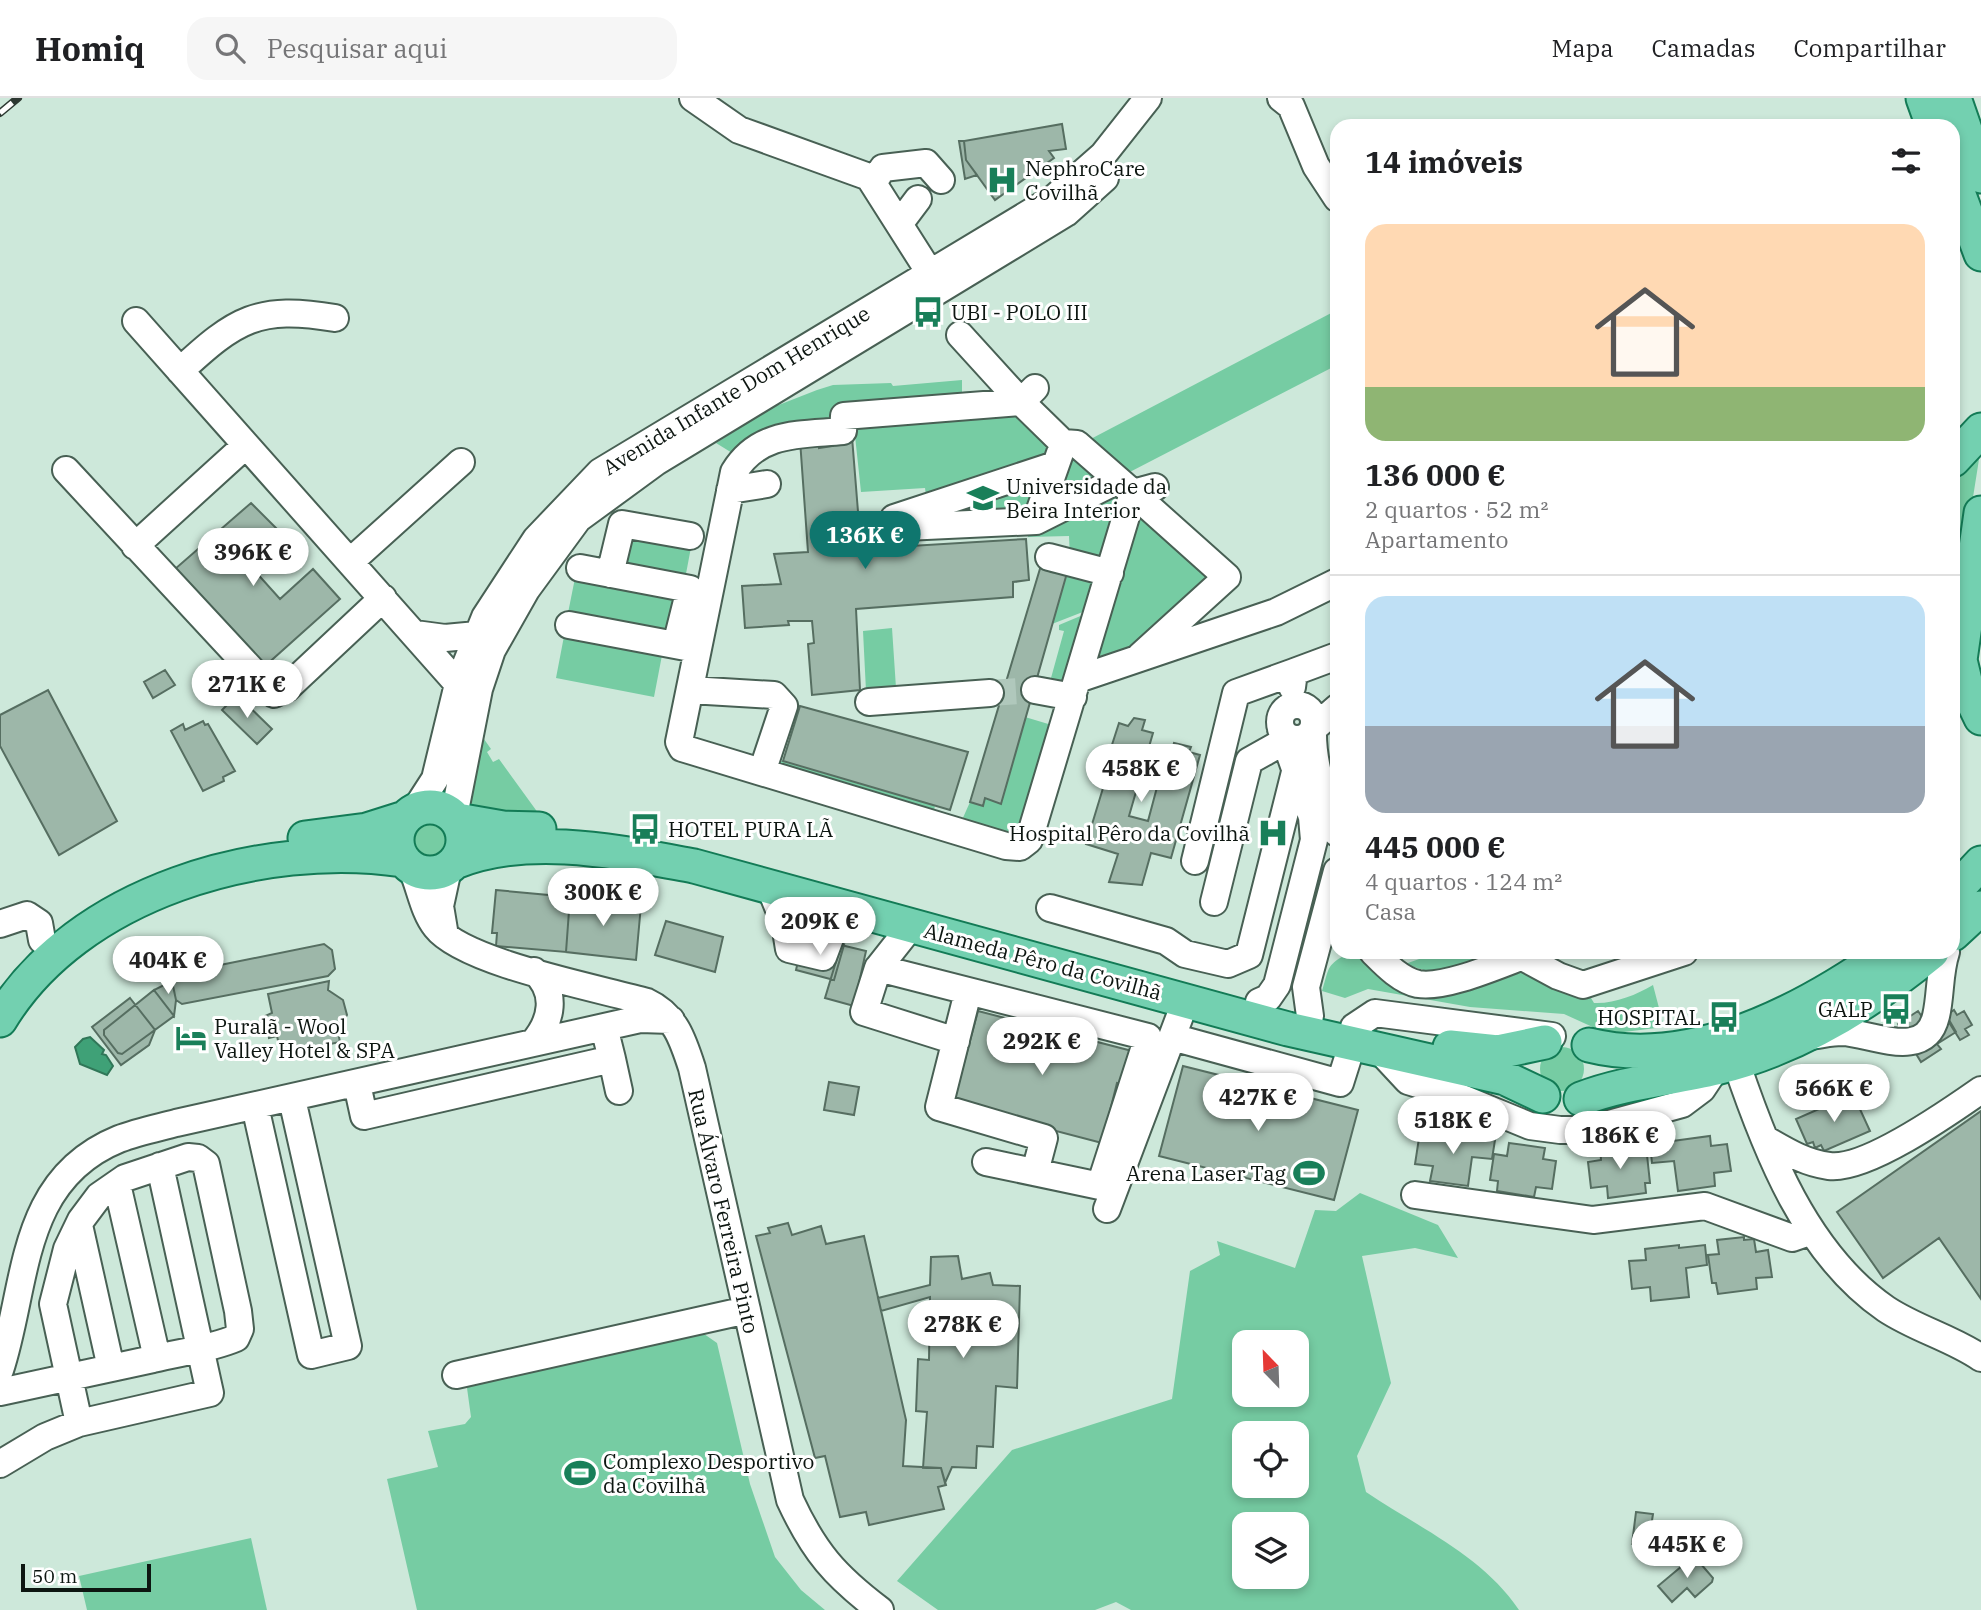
<!DOCTYPE html>
<html lang="pt">
<head>
<meta charset="utf-8">
<style>
	:root { --surface:#fff; --page:#f6f6f6; --text:#202124; --muted:#757577; --line:#e0e0e0; --accent:#0f766e }
	body { margin:0; font-family:"IBM Plex Serif",serif; background:var(--page); color:var(--text); height:100vh; display:flex; flex-direction:column; font-size:26px; white-space:nowrap }
	* { box-sizing:border-box; margin:0 }
	p { font-size:23px; color:var(--muted) }
	.icon { flex:none; width:38px; height:38px; fill:none; stroke:currentColor; stroke-width:2; stroke-linecap:round; stroke-linejoin:round }
	.map { position:relative; flex:1; overflow:hidden }
	.drawer { position:absolute; left:1330px; top:21px; width:630px; height:840px; display:flex; flex-direction:column; background:var(--surface); border-radius:21px; box-shadow:0 4px 10px #0003 }
	.drawer>* { flex:none }
	.needle { width:46px; rotate:337deg }
	.buttons { position:absolute; left:1232px; top:1232px; display:grid; gap:14px }
	.buttons a { display:grid; place-items:center; width:77px; height:77px; border-radius:14px; background:var(--surface); box-shadow:0 4px 10px #0003; font-size:35px }
	.scale { position:absolute; left:21px; bottom:18px; width:130px; box-sizing:border-box; padding-left:7px; border:4px solid #0d1611; border-top:0; font-size:19px; line-height:24px; white-space:nowrap; color:#0d1611; -webkit-text-stroke:5px #fff; paint-order:stroke }
	.price { position:absolute; translate:-50% -60px; padding:0 16px; border-radius:24px; background:#fff; color:#222; font-size:23px; line-height:46px; filter:drop-shadow(0 2px 4px #0008) }
	.price::after { content:''; position:absolute; left:50%; top:42px; width:21px; height:16px; margin-left:-10px; background:inherit; clip-path:polygon(0 0,100% 0,50% 100%) }
	.price.on { background:var(--accent); color:#fff }
	ul { padding:0; list-style:none }
	li { display:grid; align-content:center; gap:14px; height:371px; padding:0 35px }
	li+li { border-top:2px solid var(--line) }
	li span { display:grid; place-items:center; height:217px; border-radius:21px; color:#555 }
	li>.icon { margin-inline-start:auto }
	span .icon { width:126px; height:126px; fill:#fffc; stroke-width:1 }
	li b { font-size:30px }
	h2 { display:flex; justify-content:space-between; align-items:center; height:84px; padding:0 35px; font-size:30px }
	header { display:flex; align-items:center; gap:42px; box-sizing:border-box; height:98px; padding:0 35px; background:var(--surface); border-bottom:2px solid var(--line) }
	header strong { font-size:33px }
	nav { display:flex; gap:38px; margin-inline-start:auto; font-size:24px }
	.search { width:490px; height:63px; background:var(--page); display:flex; align-items:center; gap:18px; box-sizing:border-box; padding:0 24px; border-radius:21px; color:var(--muted); font-size:26px }
	.map>svg:first-child { display:block }
</style>
</head>
<body>
<header>
<strong>Homiq</strong>
<div class="search"><svg class="icon" aria-label="search" viewBox="0 0 24 24"><circle cx="10" cy="10" r="6"/><path d="M15 15l6 6"/></svg>Pesquisar aqui</div>
<nav><a>Mapa</a><a>Camadas</a><a>Compartilhar</a></nav>
</header>
<div class="map">
<svg width="1981" height="1512" viewBox="0 0 1981 1512">
	<rect width="100%" height="100%" fill="#cde8da"/>
	<path fill="#76cca3" fill-rule="evenodd" d="M1337 212V267L1124 377 1085 344Z
		M962 282V294L975 293 976 307 832 319 812 332 737 358 716 345 771 310 817 292 833 287 891 285 893 288Z
		M1016 307 1054 344 1050 363 927 405 925 390 861 394 853 319Z
		M1066 355 1115 382 1046 417Z
		M1980 355 1953 526V372Z
		M1043 373 1035 410 911 422Z
		M1119 389 1124 397 1107 462 1070 461 1069 438 1028 439 1027 432Z
		M1138 415 1216 471 1131 559 1093 570Z
		M627 432 692 444 685 481 620 468Z
		M1053 465 1101 478 1093 510 1052 526 1066 475 1051 474Z
		M576 475 675 494 666 539 567 520Z
		M1090 514 1070 588 1038 586 1040 578 1051 580 1064 533 1059 532V527Z
		M892 530 896 590 866 593 863 533Z
		M565 533 663 552 654 599 556 580Z
		M1025 619 1055 628 1017 739 962 722 970 704 982 708 985 700 1000 705Z
		M472 624 491 651 487 654 493 664 499 661 541 719 487 713 474 709 469 701Z
		M777 662 935 707 934 713 778 672Z
		M407 744a22 22 0 1 1 44 0a22 22 0 1 1-44 0Z
		M1350 854H1365L1385 879 1521 873 1568 896 1578 898 1588 895 1594 905C1614 906 1636 897 1653 887L1664 929 1608 936 1564 916 1470 909 1368 891 1345 900 1322 893C1330 867 1326 868 1350 854Z
		M1439 854H1502L1436 876 1405 866Z
		M1540 971a22 22 0 1 1 44 0a22 22 0 1 1-44 0Z
		M1360 1095 1438 1127 1458 1160 1415 1150 1362 1158 1391 1285 1357 1358 1366 1394C1419 1430 1482 1457 1519 1512H1131L1116 1504 1095 1512H938L897 1483 1012 1352 1172 1301 1190 1173 1220 1157 1217 1143 1295 1170 1315 1112 1336 1113ZM1244 1244H1297V1297H1244ZM1244 1335H1297V1388H1244ZM1244 1426H1297V1479H1244Z
		M697 1231 717 1245 750 1386 775 1459 801 1492 825 1512H417L387 1381 438 1369 428 1333 465 1326 471 1319 467 1290 476 1282Z
		M251 1440 267 1512H87L79 1478Z"/>
	<path fill="#3fa177" stroke="#307758" stroke-width="2" d="M90 939 104 952 102 956 106 957 113 968 107 977 80 966 75 949 83 941Z"/>
	<path fill="#9db7a9" stroke="#566e61" stroke-width="2" d="M1062 26 1066 51 1049 53 1054 60 995 102 966 62 964 43Z
		M959 43H964L966 62 977 77 965 81Z
		M852 339 861 451 1026 441 1029 482 1013 484V499L856 511 860 592 812 597 808 546 814 545 812 523H788L789 527 745 530 742 488 781 486 774 456 808 454 800 342 818 340 819 350 833 348 832 340Z
		M251 405 279 433 246 463 280 501 313 471 340 501 265 568 175 471Z
		M1042 464 1053 465 1051 474 1067 475 1001 706 985 700 983 708 970 704Z
		M165 572 175 587 153 600 144 584Z
		M48 592 117 723 59 757 0 648V617Z
		M237 597 272 631 257 646 222 612Z
		M800 608 968 654 950 712 783 663Z
		M1134 620 1145 622 1142 632 1153 635 1129 718 1148 723 1168 648 1173 649 1174 645 1191 649 1189 654 1200 657 1171 760 1151 755 1142 787 1109 784 1118 756 1086 746 1114 654 1110 653 1119 625 1128 628Z
		M203 623 205 627 208 626 235 673 223 679 224 683 203 693 171 633 183 626 185 632Z
		M496 792 570 799 566 854 496 848 497 835H492Z
		M570 799 641 807 636 862 566 854Z
		M666 823 723 839 715 874 655 857Z
		M804 837 844 847 834 882 796 872Z
		M324 846 332 852 335 871 328 878 182 906 176 902 172 883 176 876Z
		M841 847 866 853 854 908 825 900Z
		M172 883 176 902 174 918 154 892Z
		M329 883 328 892 343 902 347 917 338 934 340 944 281 956 277 938 269 940 265 918 272 915 268 896Z
		M154 892 174 918 122 956 118 955 104 937V932Z
		M130 900 155 932 149 947 121 967 92 929Z
		M1954 912 1957 917 1964 913 1972 927 1965 931 1969 937 1960 942 1945 918Z
		M978 913 1136 954 1127 987 1117 985 1102 1045 953 1006Z
		M1918 913 1927 926 1945 915 1956 934 1937 946 1941 951 1921 964 1898 926Z
		M1183 968 1358 1012 1334 1102 1159 1058Z
		M829 984 859 989 854 1017 824 1012Z
		M1853 996 1870 1033 1824 1053 1821 1047 1815 1050 1813 1044 1807 1046 1796 1021Z
		M1981 1013V1201L1939 1140 1883 1180 1837 1114Z
		M1438 1031 1495 1042 1492 1061 1472 1059 1468 1088 1430 1083 1433 1068 1415 1066 1419 1040 1436 1042Z
		M1710 1038 1711 1048 1727 1046 1731 1073 1714 1075 1715 1088 1678 1093 1674 1063 1652 1065 1650 1046Z
		M1509 1045 1545 1050 1543 1061 1556 1063 1552 1091 1536 1089 1534 1099 1497 1093 1498 1083 1490 1082 1494 1056 1507 1058Z
		M1637 1045 1638 1058 1647 1057 1650 1085H1645L1646 1095 1608 1100 1607 1088 1591 1090 1588 1064 1601 1062 1600 1049Z
		M788 1125 792 1137 821 1128 826 1146 864 1138 906 1322 903 1368 941 1370 946 1387 938 1389 944 1411 869 1427 866 1414 840 1419 825 1358 815 1360 756 1138 770 1135 768 1130Z
		M1744 1139V1142L1754 1141 1756 1154 1768 1152 1772 1179 1756 1180 1757 1191 1718 1196 1716 1185H1712L1708 1157 1719 1156 1717 1142Z
		M1679 1147V1150L1705 1147 1707 1167 1686 1170 1689 1199 1651 1203 1650 1189 1632 1191 1629 1163 1646 1162 1645 1151Z
		M958 1158 962 1181 990 1175 993 1187 1020 1188 1017 1290 996 1288 993 1349 977 1348 976 1370 952 1369 945 1385 941 1370H923L927 1314 916 1313 918 1261 929 1262 930 1199 881 1213 878 1200 930 1187 931 1159Z
		M1636 1414 1653 1416 1648 1448 1632 1446Z
		M1694 1458 1713 1480 1712 1484 1695 1499 1687 1490 1672 1504 1658 1488Z"/>
	<g fill="none" stroke-linecap="round" stroke-linejoin="round">
		<path stroke="#b0c8bc" stroke-width="26" stroke-dasharray="26 13" stroke-linecap="butt" d="M990 595 1035 592"/>
		<defs>
			<path id="minor" d="M693 0 739 32 869 79 930 175
				M1281 0 1291 8 1316 68 1337 100
				M874 83 883 70 926 65 941 82
				M900 125 918 101
				M136 223 458 586
				M960 237 1021 304 1035 290
				M180 273C236 221 258 207 335 220
				M1021 304 1063 345 1077 346 1133 395 1029 742 1020 749 1006 748 682 650 679 644 734 374C759 333 800 337 843 333L844 318Z
				M66 372 274 596 287 590 383 500
				M730 392 767 386
				M894 420 1055 367
				M1036 423 1060 355
				M862 431 1036 423 1118 382
				M135 448 246 347
				M1049 459 1110 475
				M351 463 461 364
				M580 470 690 491 676 547
				M610 476 622 426 690 438
				M569 527 691 550
				M415 536 445 540 477 537
				M1140 558 1227 479 1133 395 1155 389
				M1078 581 1276 514 1337 484
				M1292 589 1294 574 1337 558
				M690 592 774 597 784 608 762 674
				M1035 592 1073 599
				M869 604 990 595
				M1280 624a17 17 0 1 1 34 0a17 17 0 1 1-34 0Z
				M1337 610 1313 631C1312 668 1325 700 1337 735
				M415 712 435 681 458 586 485 519 536 441 600 374 1053 101 1103 57 1148 0
				M454 718 479 591 492 552 526 492 578 421 656 364 1066 115 1105 80
				M1195 763 1236 595 1294 574
				M411 769C420 788 423 813 436 829 464 865 598 890 647 904 675 917 683 942 692 970L790 1402C814 1454 835 1478 880 1512
				M769 787 785 826 789 851 823 859 832 835 871 816
				M1214 804 1249 663 1290 640
				M1050 810 1166 843 1185 856 1228 866 1249 857 1295 674
				M0 826 27 817 39 825 42 842
				M912 827 878 870 864 914 956 943
				M444 832 440 808 448 771
				M1373 854C1385 866 1400 882 1418 886 1447 891 1505 864 1534 854
				M1521 858 1558 878 1583 887 1684 854
				M878 870 1148 939 1100 1088 986 1064
				M968 894 939 1009 1044 1040 1035 1074
				M1259 904 1268 900 1277 887 1314 742 1312 719 1281 631
				M1310 918 1306 889 1337 773
				M1354 929 1375 915 1552 938
				M1809 938C1820 937 1831 934 1842 934 1872 935 1925 964 1936 918 1941 897 1939 875 1946 854
				M1172 939 1340 985 1352 947
				M533 945C552 923 558 894 534 873
				M1381 954 1408 983 1457 998 1530 1028 1560 1032H1587L1682 1006 1702 991 1716 970
				M612 961 619 993
				M1736 964C1766 1053 1806 1156 1886 1211 1916 1231 1952 1240 1981 1260
				M357 986 364 1018 612 961 604 929
				M255 1008 311 1257 348 1248 292 1001
				M1765 1041C1786 1053 1805 1065 1829 1068 1866 1073 1951 1013 1981 992
				M117 1086 157 1260
				M1415 1097 1593 1122 1705 1108 1792 1140 1812 1133
				M1107 1111 1186 902
				M79 1127 111 1270
				M0 1272C28 1187 18 1082 119 1041 137 1034 157 1030 176 1025L640 921 671 922
				M456 1277 747 1212
				M0 1294C51 1283 102 1272 153 1261 181 1254 210 1251 236 1240L240 1231 238 1213 206 1066 198 1060 188 1059 125 1080 99 1098 81 1122 67 1151 53 1206 79 1325 45 1339 0 1366
				M79 1325 210 1295 160 1068"/>
			<path id="major" d="M1923 0 1933 28
				M1954 0 1981 78
				M1953 81 1981 156
				M1953 362 1981 332
				M1981 620 1967 591 1960 562 1981 415
				M397 742a33 33 0 1 1 66 0a33 33 0 1 1-66 0Z
				M457 722 503 730 539 731
				M305 740 367 732 405 720
				M455 764C530 734 618 754 694 768L1288 931 1505 980 1543 998
				M1953 795 1981 765
				M1953 836 1981 810
				M0 922C77 794 262 741 403 762
				M1589 947C1693 973 1805 912 1887 854
				M1450 949 1498 954 1545 944
				M1581 1001C1625 984 1670 981 1716 970 1795 951 1870 905 1932 854"/>
		</defs>
		<use href="#minor" stroke="#486054" stroke-width="30"/>
		<use href="#major" stroke="#137b56" stroke-width="37"/>
		<use href="#minor" stroke="#fff" stroke-width="26"/>
		<use href="#major" stroke="#73d0b0" stroke-width="33"/>
		<defs>
			<path id="rail" d="M0 15 18 0"/>
		</defs>
		<use href="#rail" stroke="#2c3831" stroke-width="8"/>
		<use href="#rail" stroke="#fff" stroke-width="5" stroke-dasharray="16" stroke-linecap="butt"/>
	</g>
	<defs>
		<symbol id="hospital-bare" viewBox="-9 -9 18 18"><path d="M-5-5h3v3.5h4V-5h3V5h-3V1.5h-4V5h-3Z" fill="#197f59" stroke="#fff" stroke-width="2.5" paint-order="stroke"/></symbol>
		<symbol id="bus-bare" viewBox="-9 -9 18 18"><path d="M-5-6H5V4H4V6H2V4H-2V6H-4V4H-5ZM-3.5-4V0h7V-4ZM-3.5 1.2v1.5H-2V1.2ZM2 1.2v1.5H3.5V1.2Z" fill="#197f59" stroke="#fff" stroke-width="2.5" paint-order="stroke"/></symbol>
		<symbol id="university-bare" viewBox="-9 -9 18 18"><path d="M0-5L7-2L0 1L-7-2ZM-4 1L0 2.5L4 1V4Q0 6-4 4Z" fill="#197f59" stroke="#fff" stroke-width="2.5" paint-order="stroke"/></symbol>
		<symbol id="hotel-bare" viewBox="-9 -9 18 18"><path d="M-6-4.5h1.5V1H6V5H4.5V3h-9V5H-6ZM-4 0a1.8 1.8 0 1 1 3.6 0ZM.5 0V-2.5h3Q6-2.5 6 0Z" fill="#197f59" stroke="#fff" stroke-width="2.5" paint-order="stroke"/></symbol>
		<symbol id="stadium-bare" viewBox="-9 -9 18 18"><path d="M0-5a6.5 5 0 1 0 0 10a6.5 5 0 1 0 0-10ZM-3.5-1.8h7v3.6h-7Z" fill="#197f59" stroke="#fff" stroke-width="2.5" paint-order="stroke"/></symbol>
	</defs>
	<g fill-rule="evenodd">
		<use href="#hospital-bare" x="980" y="60" width="44" height="44"/>
		<use href="#bus-bare" x="906" y="192" width="44" height="44"/>
		<use href="#university-bare" x="961" y="378" width="44" height="44"/>
		<use href="#bus-bare" x="623" y="709" width="44" height="44"/>
		<use href="#hospital-bare" x="1251" y="713" width="44" height="44"/>
		<use href="#bus-bare" x="1874" y="889" width="44" height="44"/>
		<use href="#bus-bare" x="1702" y="897" width="44" height="44"/>
		<use href="#hotel-bare" x="169" y="918" width="44" height="44"/>
		<use href="#stadium-bare" x="1287" y="1053" width="44" height="44"/>
		<use href="#stadium-bare" x="558" y="1353" width="44" height="44"/>
	</g>
	<g text-anchor="middle" dominant-baseline="central" stroke-width="6" stroke-linejoin="round" paint-order="stroke">
		<g font-size="21" fill="#0d1611" stroke="#fff" text-anchor="start">
			<text x="1025" y="70">NephroCare<tspan x="1025" dy="24">Covilhã</tspan></text>
			<text x="951" y="214">UBI - POLO III</text>
			<text x="1006" y="388">Universidade da<tspan x="1006" dy="24">Beira Interior</tspan></text>
			<text x="668" y="731">HOTEL PURA LÃ</text>
			<text x="1250" y="735" text-anchor="end">Hospital Pêro da Covilhã</text>
			<text x="1873" y="911" text-anchor="end">GALP</text>
			<text x="1701" y="919" text-anchor="end">HOSPITAL</text>
			<text x="214" y="928">Puralã - Wool<tspan x="214" dy="24">Valley Hotel &amp; SPA</tspan></text>
			<text x="1286" y="1075" text-anchor="end">Arena Laser Tag</text>
			<text x="603" y="1363">Complexo Desportivo<tspan x="603" dy="24">da Covilhã</tspan></text>
		</g>
		<g font-size="21" fill="#0d1611" stroke="#fff">
			<text transform="translate(736 292) rotate(-31)">Avenida Infante Dom Henrique</text>
			<text transform="translate(1043 863) rotate(15)">Alameda Pêro da Covilhã</text>
			<text transform="translate(724 1113) rotate(77)">Rua Álvaro Ferreira Pinto</text>
		</g>
	</g>
</svg>
<div class="buttons">
<a><svg class="needle" viewBox="-14 -14 28 28"><path d="M0-13l5 13h-10z" fill="#e53935"/><path d="M0 13l5-13h-10z" fill="#757577"/></svg></a>
<a><svg class="icon" aria-label="locate" viewBox="0 0 24 24"><circle cx="12" cy="12" r="6"/><path d="M12 2v4M12 18v4M2 12h4M18 12h4"/></svg></a>
<a><svg class="icon" aria-label="layers" viewBox="0 0 24 24"><path d="M12 4l9 5-9 5-9-5zM3 14l9 5 9-5"/></svg></a>
</div>
<div class="scale">50 m</div>
<b class="price on" style="left:865px;top:473px">136K €</b>
<b class="price" style="left:253px;top:490px">396K €</b>
<b class="price" style="left:247px;top:622px">271K €</b>
<b class="price" style="left:1141px;top:706px">458K €</b>
<b class="price" style="left:603px;top:830px">300K €</b>
<b class="price" style="left:820px;top:859px">209K €</b>
<b class="price" style="left:168px;top:898px">404K €</b>
<b class="price" style="left:1042px;top:979px">292K €</b>
<b class="price" style="left:1834px;top:1026px">566K €</b>
<b class="price" style="left:1258px;top:1035px">427K €</b>
<b class="price" style="left:1453px;top:1058px">518K €</b>
<b class="price" style="left:1620px;top:1073px">186K €</b>
<b class="price" style="left:963px;top:1262px">278K €</b>
<b class="price" style="left:1687px;top:1482px">445K €</b>
<section class="drawer">
<h2>14 imóveis<svg class="icon" aria-label="filters" viewBox="0 0 24 24"><path d="M4 7h16M4 17h16"/><circle cx="9" cy="7" r="2"/><circle cx="15" cy="17" r="2"/></svg></h2>
<ul>
<li><span style="background:linear-gradient(#ffd9b3 75%,#8fb573 0)"><svg class="icon" aria-label="home" viewBox="0 0 24 24"><path d="M3 11l9-7 9 7M6 9v11h12V9"/></svg></span><div><b>136 000 €</b><p>2 quartos · 52 m²</p><p>Apartamento</p></div></li>
<li><span style="background:linear-gradient(#bfe0f5 60%,#9aa5b1 0)"><svg class="icon" aria-label="home" viewBox="0 0 24 24"><path d="M3 11l9-7 9 7M6 9v11h12V9"/></svg></span><div><b>445 000 €</b><p>4 quartos · 124 m²</p><p>Casa</p></div></li>
</ul>
</section>
</div>
</body>
</html>
